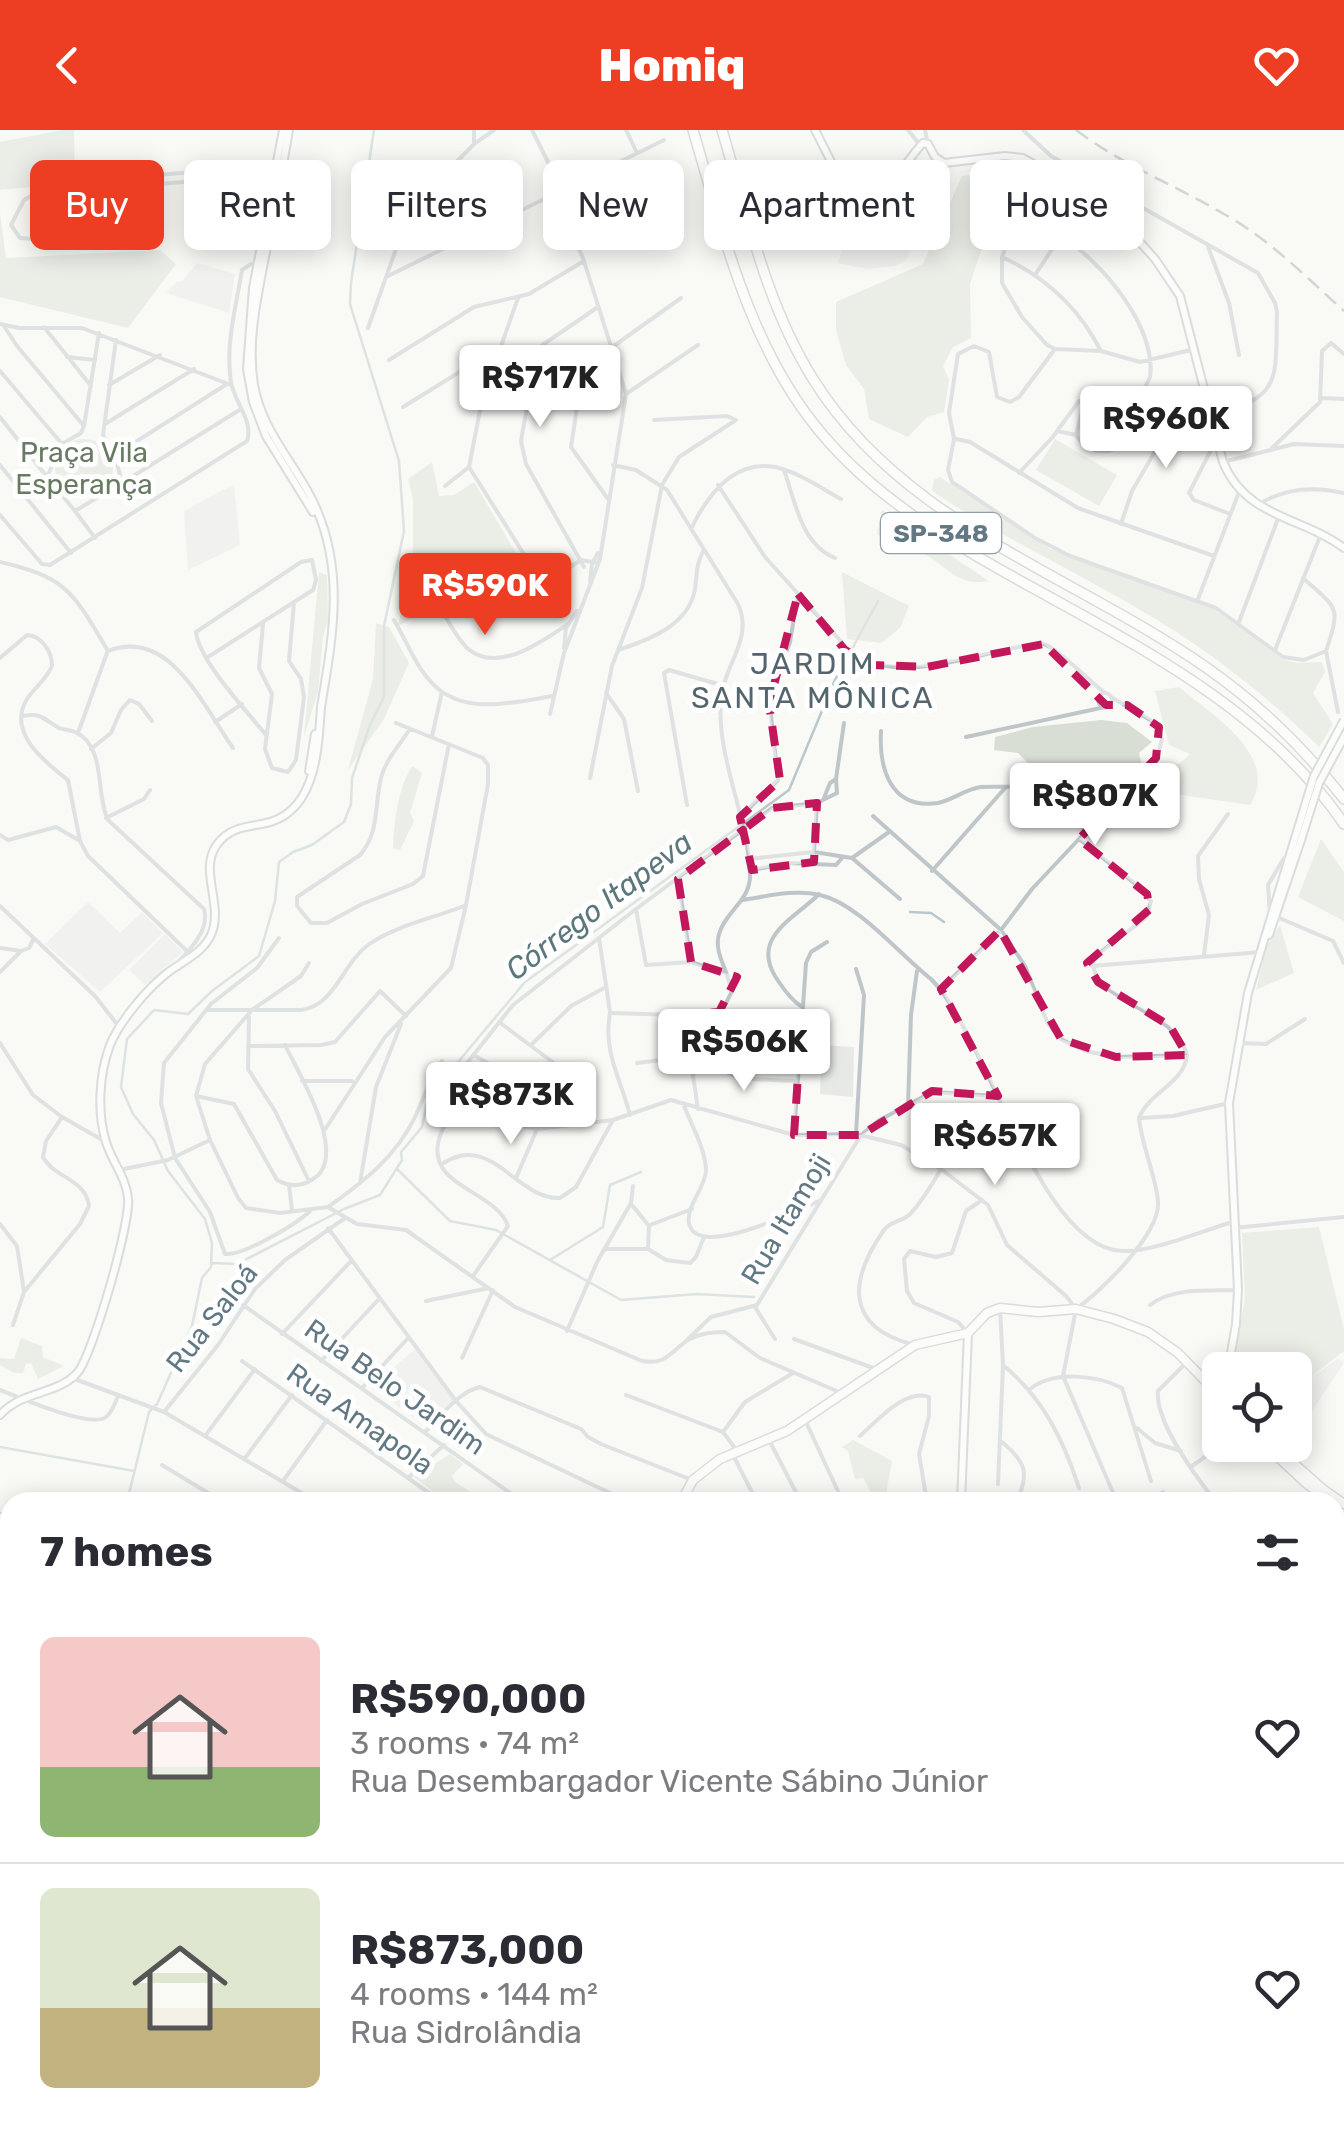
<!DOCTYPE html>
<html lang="en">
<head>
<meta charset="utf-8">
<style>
	:root { --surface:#fff; --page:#f2f2f3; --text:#2b2b33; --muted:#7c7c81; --line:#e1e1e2; --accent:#ed3d22 }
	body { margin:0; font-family:Rubik,sans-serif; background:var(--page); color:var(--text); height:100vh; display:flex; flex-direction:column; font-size:38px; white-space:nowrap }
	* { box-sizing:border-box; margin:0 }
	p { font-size:32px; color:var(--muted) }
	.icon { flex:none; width:55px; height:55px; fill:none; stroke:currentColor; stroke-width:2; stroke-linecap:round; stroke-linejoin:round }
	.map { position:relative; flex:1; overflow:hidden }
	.panel { position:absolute; left:0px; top:1362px; width:1345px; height:642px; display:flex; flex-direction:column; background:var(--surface); border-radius:30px 30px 0 0; box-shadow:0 5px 25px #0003 }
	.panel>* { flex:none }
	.banner { position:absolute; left:30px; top:30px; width:1285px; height:90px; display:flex; gap:20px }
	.controls { position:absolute; left:1202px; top:1222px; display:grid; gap:20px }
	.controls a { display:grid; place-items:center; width:110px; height:110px; border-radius:15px; background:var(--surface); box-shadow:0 5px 25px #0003; font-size:50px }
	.price { position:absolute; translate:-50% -85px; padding:0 22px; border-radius:10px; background:#fff; color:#222; font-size:32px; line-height:65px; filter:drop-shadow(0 2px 5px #0008) }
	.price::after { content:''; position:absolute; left:50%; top:60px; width:30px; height:22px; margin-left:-15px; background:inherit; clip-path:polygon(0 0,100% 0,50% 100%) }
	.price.active { background:var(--accent); color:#fff }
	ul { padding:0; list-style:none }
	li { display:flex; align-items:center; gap:30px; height:250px; padding:0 40px }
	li+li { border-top:2px solid var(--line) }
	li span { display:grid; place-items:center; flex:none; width:280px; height:200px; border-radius:15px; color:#555 }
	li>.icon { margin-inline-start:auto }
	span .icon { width:120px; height:120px; fill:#fffc; stroke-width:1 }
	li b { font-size:42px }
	h2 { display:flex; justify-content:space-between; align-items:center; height:120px; padding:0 40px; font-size:42px }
	.tag { padding:0 35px; border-radius:15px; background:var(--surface); box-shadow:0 5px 25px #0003; font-size:35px; line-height:90px }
	.tag.active { background:var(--accent); color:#fff }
	header { display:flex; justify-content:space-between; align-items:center; height:130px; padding:0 40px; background:var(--accent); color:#fff; font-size:45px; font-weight:800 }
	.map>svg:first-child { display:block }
</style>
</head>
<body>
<header><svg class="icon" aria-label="back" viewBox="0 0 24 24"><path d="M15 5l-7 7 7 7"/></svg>Homiq<svg class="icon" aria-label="heart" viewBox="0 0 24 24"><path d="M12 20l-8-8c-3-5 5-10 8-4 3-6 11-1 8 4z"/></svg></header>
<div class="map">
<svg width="1344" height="2004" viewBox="0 0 1344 2004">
	<rect width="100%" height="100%" fill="#f9f9f6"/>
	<path fill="#e7e9e7" d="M886 69 913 117 906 130 895 136 867 139 838 133 856 77 872 76Z
		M197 133 235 144 229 183 166 163 176 152 182 151Z
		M234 354 240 415 188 440 184 381Z
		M88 772 120 803 142 782 163 803 100 862 45 814Z
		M165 804 183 822 145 855 129 840Z
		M822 915 854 917 853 967 820 964Z
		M415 1219 453 1270 428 1298 371 1257Z
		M1337 1229 1344 1231 1342 1236 1295 1306V1259Z"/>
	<path fill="#d9ded5" d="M63 0H74L75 53 0 60V12Z
		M1007 41 970 154 971 208 953 217 943 236 949 250 944 282 927 287 908 307 869 289 864 259 846 235 836 200V172L923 134 962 46Z
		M0 83 6 128 160 120 176 134 128 198 0 167Z
		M1055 309 1117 345 1099 376 1036 340Z
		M55 338a29 29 0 1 1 58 0a29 29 0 1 1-58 0Z
		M432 332 439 366 454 365 474 352 516 423 427 470 417 485 397 497 413 442V369L408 349Z
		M940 347 1050 419 1215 480 1282 529 1297 533 1322 532 1325 542 1313 563 1333 594 1319 617C1273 572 1225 533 1170 498 1093 449 1008 412 932 361L934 350Z
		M882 380 989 451C955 457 949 436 922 423 905 415 897 419 877 404Z
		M319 442 327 445 328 490 323 506 318 562 304 606Z
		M842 442 909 476 900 498 881 513 847 509Z
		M376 493 389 497 409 533 384 589 348 640 373 549Z
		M1179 557C1212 585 1281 626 1250 675L1146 660 1166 636 1179 634 1190 624 1169 615 1155 561Z
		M1101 590 1127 593 1152 612 1139 623 1142 636 1125 646 1078 649 1074 638 1058 633 1030 635 1018 623 994 620 995 607 1033 597Z
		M412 636 422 643 410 683 414 691 400 720 393 718C395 689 397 661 412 636Z
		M1321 709 1344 742V791L1298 767Z
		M1280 795 1294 843 1256 860 1266 817Z
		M1319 1097 1344 1199V1221L1295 1259V1240H1233L1245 1168 1242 1103Z
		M21 1208 42 1216 43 1227 64 1236 38 1249 31 1233 26 1234 23 1243H14L0 1235V1228L14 1229Z
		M853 1310 892 1331 886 1364H872L863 1348 855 1349 848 1321 842 1317Z
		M450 1324 463 1334 452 1346 455 1352 486 1372H446L414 1347Z
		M156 1995H407L405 2004H163Z"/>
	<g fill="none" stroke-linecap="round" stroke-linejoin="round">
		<path stroke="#b8c8cb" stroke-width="2.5" d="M910 782 931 783 944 792
			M397 1039 450 1091 496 1100 621 1170 696 1164 754 1167
			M550 1130 603 1097 610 1055 641 1042
			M211 1133 237 1134 344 1079 380 1065 402 1030 401 1022 422 997 428 968 525 852 789 660 834 552 878 471
			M0 1317 134 1341
			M127 1372 149 1282 157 1274 192 1196 202 1148 211 1137 212 1113 205 1089 168 1041 154 1010 133 984 121 957 127 909 154 880 188 884 212 861 259 826 275 771 279 732 293 722 312 715 344 692 351 674 352 648 370 595 384 567V496L404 401 399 331 350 174 351 153 374 0
			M0 1753 10 1748
			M0 1807 5 1818 0 1865"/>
		<defs>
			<path id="secondary" d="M283 0 253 158 247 239 253 272 266 306 313 382
				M289 0C282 42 274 85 265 127 257 169 247 212 254 255 262 300 292 330 312 369 346 438 333 505 321 577
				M815 0 845 59 859 71C889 70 904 32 923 13L928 14 935 27 944 33 1005 26 1023 28 1088 65 1120 90 1155 129 1180 166 1223 332C1246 388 1301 386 1344 418
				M309 641 315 604
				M1269 805 1301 710
				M1228 1240 1236 1194 1238 1160 1229 973 1248 863 1295 708
				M0 1285C22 1260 59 1265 78 1242 93 1223 131 1092 128 1068 126 1047 112 1032 106 1012 97 983 99 944 110 915 120 891 146 860 166 844 182 831 201 825 211 805 224 776 199 741 216 716 227 699 243 697 262 694 316 685 318 621 321 577
				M961 1372 968 1203
				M0 1387 10 1401
				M1335 1463 1344 1457
				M0 1653 10 1607
				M0 1705 10 1648
				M0 1958 10 1968
				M32 1995 39 2004
				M543 1995 556 2004
				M839 1995 841 2004
				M729 2004 732 1995
				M735 2004 738 1995"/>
			<path id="primary" d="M1265 1315 1307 1354 1332 1372
				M1273 1315 1324 1360 1344 1374
				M681 1372 693 1350 720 1329 787 1301 915 1215 968 1203 987 1183 1000 1178 1038 1182 1076 1179 1114 1189 1148 1202 1178 1223 1220 1266
				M428 2004 431 1995"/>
			<path id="highway" d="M693 0C724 105 749 218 822 304 878 371 958 417 1035 459 1149 522 1268 583 1344 694
				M722 0C747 84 766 174 813 249 903 394 1074 445 1207 538 1260 575 1304 618 1344 669
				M0 1977 10 1988
				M0 1990 11 2004
				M15 1995 22 2004"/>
		</defs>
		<use href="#secondary" stroke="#b2babe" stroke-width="10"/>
		<use href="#primary" stroke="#b3babe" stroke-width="11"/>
		<use href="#highway" stroke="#b3b9bc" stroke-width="12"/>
		<path stroke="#bfc6c9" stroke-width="4" d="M474 0V14
			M532 0 561 58
			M626 0 637 23
			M908 0 920 15
			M925 0 928 14
			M1023 0 1051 26 1258 143 1275 173 1277 182C1275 249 1284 267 1212 285
			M454 36 486 96
			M1047 40 1012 99 1002 127V153L1022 187 1047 215 1055 219 1101 221 1140 232 1191 220
			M100 50 274 35
			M133 85 71 91 33 109 20 108 11 95 24 70 36 63 224 49 234 53
			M1207 114 1229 173 1239 225
			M1002 127C1046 147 1079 178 1101 221
			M1035 145 1096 53
			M386 147 664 10
			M0 194 19 198H82L231 255
			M4 196 17 216 84 296
			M44 197 91 256
			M368 198 407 88 433 56 474 14 494 0
			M1055 219 1019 267 1010 272 997 267 989 222 974 216 958 224 949 283 954 309 948 340 952 352 1035 408 1070 426 1216 478 1283 527 1304 530 1326 521
			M67 227 95 230
			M389 230 474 177 529 164 584 131
			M0 241 62 314
			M109 255 160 225
			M626 264 698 215
			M1321 268 1344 269
			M1083 271 1091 262 1111 266
			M403 277 500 217
			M0 287 47 347
			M654 290 727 286 736 290
			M105 294 194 239
			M84 296 81 303 62 314 47 347 75 381 122 353 115 325 103 305 116 210
			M84 296 99 203
			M1057 301 1076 305
			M956 309 970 312 1078 378 1214 426
			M1215 312 1189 363 1194 370 1230 384
			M1272 318 1320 272 1322 221 1331 213 1344 224
			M115 325 227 254
			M1223 332 1294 314 1344 316
			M0 335 71 423
			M613 335 636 340 667 360 738 474C754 509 724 534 721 569 716 628 748 685 750 744 751 771 726 780 719 804 713 825 731 843 731 863L724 877 712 886 610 883C603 922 620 947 630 985
			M469 337 544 456
			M784 340C795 371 801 414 835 428
			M1019 343 1052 308 1079 271 1084 274 1076 305C1084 320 1100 324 1115 319L1150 247C1157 197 1100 129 1060 106
			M122 353 241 279
			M718 355 765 427 857 529C920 552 978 521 1041 513 1057 517 1089 551 1105 563
			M445 356 469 337 482 270 518 168
			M608 369 571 317 583 238 681 168
			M1258 375C1284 358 1314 356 1344 363
			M75 381 95 408
			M0 385 42 434 50 435 247 311C254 292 234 271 231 252 225 215 236 177 242 140L251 134 258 135
			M1121 394 1132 361 1157 318V278
			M691 399C707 366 733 329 775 337 798 342 821 358 841 369
			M0 432C69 448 73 463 108 521
			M584 437 526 334 521 311 535 231 541 216 598 177
			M473 444 491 473 501 480 581 430 598 433
			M1303 448C1338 479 1341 476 1326 521
			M590 451 592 434 598 423
			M1198 469 1239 362
			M437 472C446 487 455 506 467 518 497 545 543 511 568 494
			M394 490C406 510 415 535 431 552 461 586 513 573 552 566
			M1239 492 1279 386
			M263 494 259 538 272 564 265 619 272 638 288 642 296 630 304 567 301 549 289 531 294 472
			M564 518 566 498 577 481
			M618 520C649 510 689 495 695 459 697 445 696 433 704 420
			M1275 520 1321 404
			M108 521C170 497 203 576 233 618
			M1326 521 1338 582
			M208 527 313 460 316 450 312 430 301 432 196 502C199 531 247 581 266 605
			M0 528 27 505C42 506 52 522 52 536 46 550 35 557 27 569 6 603 46 633 68 650L80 711 88 726 188 822
			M606 563 624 589 638 661
			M1098 570a7 7 0 1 1 14 0a7 7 0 1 1-14 0Z
			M550 584 564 523 600 429 626 264 584 131 555 61
			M23 586C41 582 45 590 59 598 64 600 70 600 75 602 107 616 95 665 108 690L204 779C210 799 191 819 177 833
			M215 592 242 574
			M410 599C400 614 385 631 381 648 374 676 380 702 360 725L297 767V776L311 793H327L362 774 413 754 423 746 449 614
			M881 601C879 638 890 680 938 673 953 670 965 659 981 657 1014 655 1026 663 1055 642
			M78 603 107 523
			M432 606 442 562
			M966 607 1105 577
			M91 619 111 603 121 580 130 570 139 574 152 591
			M590 648 612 536 642 458 662 355 679 327 736 290
			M824 668 830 653 836 649
			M687 675 664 543 669 540 721 555
			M873 686 1001 800 1025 836 1048 894 1061 909 1085 921 1116 927 1187 925
			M740 687 778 650 769 568 790 512 798 464
			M106 688 144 669 150 660
			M0 705 8 710 56 697 80 711
			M814 722 817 673
			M852 728 900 769
			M749 729 814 722 852 728 889 702
			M752 740 790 733 836 735 842 728
			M932 741 1005 658
			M678 749 691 832
			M743 770C768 766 795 759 820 765 859 774 899 824 931 849 987 905 1039 1118 1122 1121 1151 1123 1203 1100 1233 1092
			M0 776 95 866 120 898
			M636 779 646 835 691 832 726 843
			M1270 784 1268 755 1284 728
			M1277 787 1333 811 1344 833
			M279 808 257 838 211 874 164 933 161 973 175 1028 210 1082 225 1124C243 1126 297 1094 311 1080
			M599 808 610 882
			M0 818 21 821
			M1204 825 1209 785 1199 749 1198 726 1228 684
			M1092 836 1261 822
			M856 839 864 865 856 1004
			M0 842 21 821 29 818 33 810
			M941 859 1001 800 1032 759 1158 625 1162 609 1157 594 1111 567
			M801 876C791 870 782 857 775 846 751 806 797 787 819 764
			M206 880H301C335 876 343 833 368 815 394 796 434 788 464 776
			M684 885 698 979
			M249 887 248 939 275 981 309 1051
			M0 913 33 965 62 987 106 1012
			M1238 913 1266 914 1305 889
			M531 915 571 876 606 857
			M248 916 321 915 335 912 380 861 406 886
			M474 925C501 940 535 969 568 957L569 950 566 942 499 892
			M637 933 692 926
			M694 935H715C735 953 770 949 795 951
			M715 935 744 928 801 887
			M433 945 469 973 513 994 537 999 613 990 671 970 794 1005 856 1004 901 1015 941 1039 988 1075 1007 1115 1066 1166 1076 1179
			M302 951H352
			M448 957 513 875 636 779 772 678 817 673 837 663 836 649 844 593
			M196 966 234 974 277 1050C289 1057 301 1057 313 1049 350 1026 299 944 285 915
			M459 970C452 983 440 999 438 1014 430 1057 497 1062 508 1096L473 1146
			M683 973C690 993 706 1019 706 1041 705 1058 686 1076 689 1093 696 1131 799 1080 819 1071
			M908 976 911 885 917 841
			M1141 988 1173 986 1229 973
			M324 1001 385 907 451 838 466 775 488 654V635L483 628 396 593
			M794 1005 806 833 811 822 827 812
			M210 1010 196 966 205 934 252 880 301 846 309 833
			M442 1034C492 1001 516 1070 560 1068L576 1057 613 990
			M119 1040 168 1030 210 1010 238 1068 246 1078 280 1083 328 1077 357 1094 406 1100 515 1177 642 1231C665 1235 669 1224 685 1212 696 1204 712 1202 725 1202L760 1228 839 1262
			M516 1048 537 999
			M360 1053 376 957 401 894
			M289 1055 292 1080
			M632 1075 649 1096 648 1119
			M328 1077C363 1052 396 1027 415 987 425 966 428 951 442 931
			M0 1094 17 1116 24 1162
			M650 1095 692 1079
			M328 1098 456 1271 486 1304 629 1372
			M1233 1098 1344 1087
			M604 1119H648L666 1130 690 1133 696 1127 704 1107
			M426 1171 489 1158
			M243 1175 523 1372
			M1150 1175C1173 1157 1209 1161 1237 1160
			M755 1177 775 1209
			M1076 1179C1101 1161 1161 1104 1158 1071 1155 1043 1142 1017 1139 988 1149 962 1184 954 1187 925 1178 879 1083 870 1094 827L1147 787 1151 771 1139 757 1079 709
			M1076 1179 1063 1246 1117 1372
			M13 1195 24 1162 80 1094 89 1076C86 1049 54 1048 43 1027L46 1011 62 987
			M567 1201 597 1132 631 1073 633 1056
			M968 1203 958 1192 914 1173 907 1161 904 1129 910 1121 936 1127 952 1123 966 1081 982 1070
			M282 1204 351 1131
			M794 1209 876 1239
			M687 1210 711 1187 757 1175 861 1005 878 991 932 962 998 966
			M911 1214C845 1196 849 1150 884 1100 890 1091 902 1092 910 1084 922 1072 932 1054 941 1039
			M462 1228 493 1160
			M242 1231 442 1372
			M321 1231 379 1169
			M1187 1232 1158 1261C1155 1292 1197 1348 1216 1372
			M1004 1236C1043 1268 1064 1311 1079 1358
			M72 1248 164 1282 317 1372
			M362 1258 409 1207
			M0 1260C19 1267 90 1299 106 1287 112 1283 115 1273 118 1266
			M1029 1260C1052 1240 1097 1245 1122 1258L1151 1351
			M626 1265 723 1302 737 1321
			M164 1282 218 1215 255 1159 285 1130 345 1088
			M805 1290 843 1372
			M1137 1298 1155 1313 1181 1321
			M425 1302C441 1286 458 1262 480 1257L581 1299 588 1307 601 1314 692 1350
			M723 1302 745 1272 793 1243
			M205 1306 255 1239
			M860 1306C877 1291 905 1258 929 1267V1286L919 1324 927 1372
			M769 1310 801 1372
			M1002 1312C1028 1334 1028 1343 1017 1372
			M732 1323 757 1372
			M245 1328 292 1265
			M162 1335 223 1372
			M1192 1336 1222 1315
			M409 1347 444 1315
			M283 1351 327 1290
			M998 1354 1003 1235 1000 1179
			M686 1361 714 1372
			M271 1372C310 1356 375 1369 416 1372
			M1153 1372 1163 1362
			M1335 1611 1344 1610
			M1335 1733 1344 1750
			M1335 1784H1344
			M1335 1858V1878
			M1335 1992 1344 1998
			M920 1995 938 2004
			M1209 1995 1214 2004
			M1264 1995 1270 2004
			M984 2002 989 2004
			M786 2004 788 1995
			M941 2004 951 1995"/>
		<use href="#secondary" stroke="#fff" stroke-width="6"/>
		<use href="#primary" stroke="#fff" stroke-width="8"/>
		<use href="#highway" stroke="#fff" stroke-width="9"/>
		<path stroke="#a1aaaf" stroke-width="2.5" stroke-dasharray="15 8" stroke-linecap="butt" d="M1076 0C1122 35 1175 55 1224 84 1269 109 1306 147 1344 181"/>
		<defs>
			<path id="secondary-bridge" d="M1295 708 1314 646 1344 590
				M1301 710 1319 653 1344 607"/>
		</defs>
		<use href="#secondary-bridge" stroke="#b2babe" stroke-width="10" stroke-linecap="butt"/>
		<use href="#secondary-bridge" stroke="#fff" stroke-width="6"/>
	</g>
	<path d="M0 0H1344V2004H0ZM798 464 845 520 873 535 927 537 1044 514 1106 575H1127L1159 597 1156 628 1079 709 1147 764 1150 779 1087 833 1098 852 1170 896 1187 925 1116 927 1061 909 1000 800 941 859 998 966 932 961 861 1005H794L802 886 744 928 694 935 684 885 719 882 737 847 691 832 678 749 743 700 752 740 814 732 817 673 772 678 743 700 740 687 780 650 769 574Z" fill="#f9f9f6" fill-opacity=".55" fill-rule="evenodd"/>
	<path fill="none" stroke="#c2185b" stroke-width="8" stroke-dasharray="20 12" stroke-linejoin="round" d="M798 464 845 520 873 535 927 537 1044 514 1106 575H1127L1159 597 1156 628 1079 709 1147 764 1150 779 1087 833 1098 852 1170 896 1187 925 1116 927 1061 909 1000 800 941 859 998 966 932 961 861 1005H794L802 886 744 928 694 935 684 885 719 882 737 847 691 832 678 749 743 700 752 740 814 732 817 673 772 678 743 700 740 687 780 650 769 574Z"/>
	<g text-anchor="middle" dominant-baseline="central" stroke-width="10" stroke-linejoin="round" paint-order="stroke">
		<rect fill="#fff" stroke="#91a0a8" stroke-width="2.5" x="881" y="383" width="120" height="40" rx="8"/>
		<g font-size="25" font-weight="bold" fill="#627883">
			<text x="941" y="403">SP-348</text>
		</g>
		<g font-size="28" fill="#687a62" stroke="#fff">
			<text x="84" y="322">Praça Vila<tspan x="84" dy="32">Esperança</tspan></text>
		</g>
		<g font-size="28" fill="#627883" stroke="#fff">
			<text transform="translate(786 1089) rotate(-59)">Rua Itamoji</text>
			<text transform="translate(212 1188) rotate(-52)">Rua Saloá</text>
			<text transform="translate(395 1257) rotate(35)">Rua Belo Jardim</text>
			<text transform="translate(360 1289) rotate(35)">Rua Amapola</text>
		</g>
		<g font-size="30" letter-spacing="2.5" fill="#55656e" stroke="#fff">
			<text x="813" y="534">JARDIM<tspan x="813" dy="34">SANTA MÔNICA</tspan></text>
		</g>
		<g font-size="30" font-style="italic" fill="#5d787d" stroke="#fff">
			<text transform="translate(599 776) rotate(-37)">Córrego Itapeva</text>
		</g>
	</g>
</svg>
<div class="controls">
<a><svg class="icon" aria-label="locate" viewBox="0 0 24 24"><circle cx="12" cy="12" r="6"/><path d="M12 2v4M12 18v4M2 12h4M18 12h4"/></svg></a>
</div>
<b class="price" style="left:540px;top:300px">R$717K</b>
<b class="price" style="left:1166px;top:341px">R$960K</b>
<b class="price active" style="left:485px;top:508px">R$590K</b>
<b class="price" style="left:1095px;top:718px">R$807K</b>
<b class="price" style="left:744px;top:964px">R$506K</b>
<b class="price" style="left:511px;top:1017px">R$873K</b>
<b class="price" style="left:995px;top:1058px">R$657K</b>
<div class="banner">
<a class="tag active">Buy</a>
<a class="tag">Rent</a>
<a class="tag">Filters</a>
<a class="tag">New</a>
<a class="tag">Apartment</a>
<a class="tag">House</a>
</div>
<section class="panel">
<h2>7 homes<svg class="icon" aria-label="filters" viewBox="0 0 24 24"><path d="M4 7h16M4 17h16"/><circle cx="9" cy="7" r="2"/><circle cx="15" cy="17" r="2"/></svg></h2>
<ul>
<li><span style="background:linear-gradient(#f6c9c9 65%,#8fb573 0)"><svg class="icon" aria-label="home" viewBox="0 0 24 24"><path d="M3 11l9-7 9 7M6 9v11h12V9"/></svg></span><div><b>R$590,000</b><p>3 rooms · 74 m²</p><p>Rua Desembargador Vicente Sábino Júnior</p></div><svg class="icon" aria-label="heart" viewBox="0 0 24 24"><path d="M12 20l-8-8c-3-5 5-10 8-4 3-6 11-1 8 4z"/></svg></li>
<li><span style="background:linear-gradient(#dfe7d0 60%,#c2b280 0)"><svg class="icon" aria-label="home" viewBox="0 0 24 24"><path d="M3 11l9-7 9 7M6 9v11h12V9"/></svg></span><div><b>R$873,000</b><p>4 rooms · 144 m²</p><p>Rua Sidrolândia</p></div><svg class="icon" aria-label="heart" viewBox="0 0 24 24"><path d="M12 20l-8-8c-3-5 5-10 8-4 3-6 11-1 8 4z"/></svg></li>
</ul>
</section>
</div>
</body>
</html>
